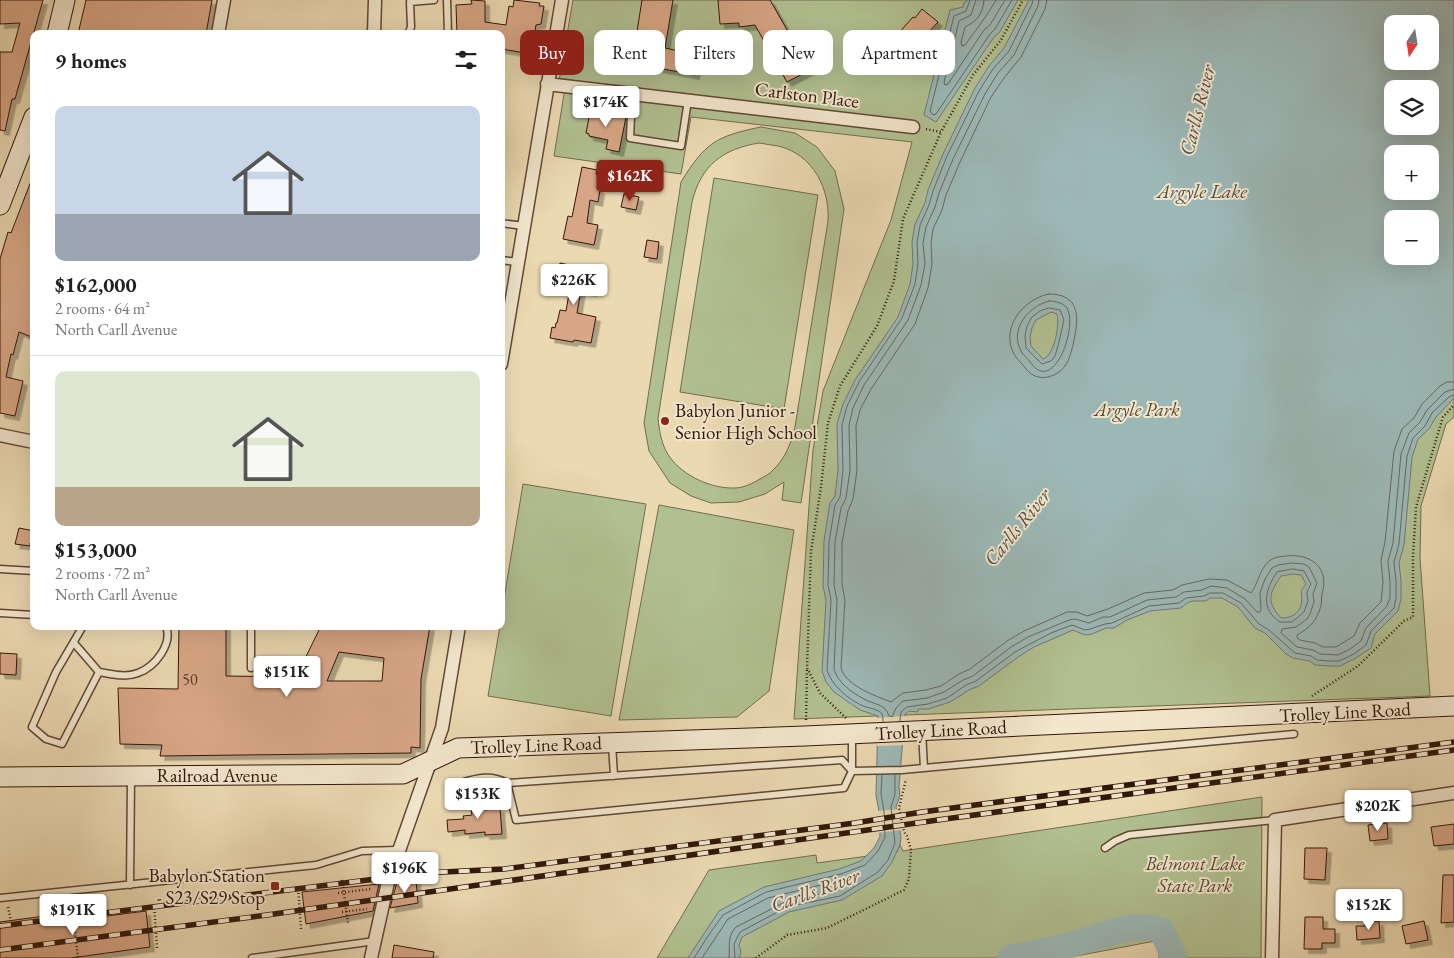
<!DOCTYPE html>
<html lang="en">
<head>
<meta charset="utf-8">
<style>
	:root { --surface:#fff; --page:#f2f2f2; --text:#202124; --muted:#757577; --line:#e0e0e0; --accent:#8f2418 }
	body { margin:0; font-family:"EB Garamond",serif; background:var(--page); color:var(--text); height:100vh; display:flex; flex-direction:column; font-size:19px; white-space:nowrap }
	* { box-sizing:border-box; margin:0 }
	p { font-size:16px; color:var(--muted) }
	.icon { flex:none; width:28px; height:28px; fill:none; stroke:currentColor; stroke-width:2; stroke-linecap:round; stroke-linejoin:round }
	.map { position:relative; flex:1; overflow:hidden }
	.panel { position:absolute; left:30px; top:30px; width:475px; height:600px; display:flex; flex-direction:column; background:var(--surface); border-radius:10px; box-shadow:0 5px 20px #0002 }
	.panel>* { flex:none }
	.hud { position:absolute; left:520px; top:30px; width:475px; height:45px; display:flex; gap:10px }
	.needle { width:32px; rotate:192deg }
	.tools { position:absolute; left:1384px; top:15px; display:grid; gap:10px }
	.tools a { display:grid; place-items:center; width:55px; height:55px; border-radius:10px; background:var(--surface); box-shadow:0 5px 20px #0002; font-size:25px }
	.price { position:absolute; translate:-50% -42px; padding:0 11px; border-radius:5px; background:#fff; color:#222; font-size:16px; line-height:32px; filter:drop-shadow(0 1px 2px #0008) }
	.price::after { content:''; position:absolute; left:50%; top:30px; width:15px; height:11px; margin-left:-8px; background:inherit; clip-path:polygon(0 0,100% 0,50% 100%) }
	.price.current { background:var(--accent); color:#fff }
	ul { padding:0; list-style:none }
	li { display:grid; align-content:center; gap:10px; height:265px; padding:0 25px }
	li+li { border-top:1px solid var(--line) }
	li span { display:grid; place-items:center; height:155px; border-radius:10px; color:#555 }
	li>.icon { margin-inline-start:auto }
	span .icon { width:90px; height:90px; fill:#fffc; stroke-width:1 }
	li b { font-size:21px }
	h2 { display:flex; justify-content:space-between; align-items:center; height:60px; padding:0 25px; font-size:21px }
	.chip { padding:0 18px; border-radius:10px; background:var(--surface); box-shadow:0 5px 20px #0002; font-size:18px; line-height:45px }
	.chip.current { background:var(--accent); color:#fff }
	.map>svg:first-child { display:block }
</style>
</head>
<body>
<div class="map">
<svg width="1454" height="958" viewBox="0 0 1454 958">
	<defs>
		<filter id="shadow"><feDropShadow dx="4.5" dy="4.5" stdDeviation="0" flood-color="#0004"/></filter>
	</defs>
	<rect width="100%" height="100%" fill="#ebd9b2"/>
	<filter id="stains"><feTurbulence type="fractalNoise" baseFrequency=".004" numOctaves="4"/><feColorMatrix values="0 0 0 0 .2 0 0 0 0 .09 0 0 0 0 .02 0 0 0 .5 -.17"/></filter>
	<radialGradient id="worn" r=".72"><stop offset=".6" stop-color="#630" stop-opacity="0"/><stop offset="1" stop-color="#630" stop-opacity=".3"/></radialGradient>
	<path fill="#b1c091" stroke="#716c4e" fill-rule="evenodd" d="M573 0H1454V417L1446 424 1421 506 1420 558 1430 696 794 719 813 450 823 391 891 220 912 142 691 117 681 174 554 156 566 82 559 81ZM1392 24H1430V61H1392ZM1392 89H1430V126H1392ZM1392 154H1430V191H1392ZM1392 219H1430V256H1392Z
		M761 127 795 133 817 147 835 171 844 209 801 503 782 500 784 482 765 494 739 502 711 503 691 496 670 483 649 451 644 423 681 182C705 143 716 136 761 127ZM759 143C765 144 772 145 778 146 813 154 830 189 828 221L794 433C789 447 784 460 773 470 770 474 765 476 760 479 753 483 744 488 735 488 710 489 678 474 666 451 661 441 659 429 658 418L692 202C701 165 723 149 759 143Z
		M714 178 818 195 784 409 680 392Z
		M523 484 646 504 611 716 488 696 500 626H501V617Z
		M659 505 794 530 769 691 737 717 619 720Z
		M1262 797 1261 958H1159V947L1155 941 1066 958H657L709 870 816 855 817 863 897 852 900 845 903 851Z"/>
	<path fill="#9cb8b6" stroke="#717872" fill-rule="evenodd" d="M968 0H1018L999 33 994 37 936 122 924 115 950 10 963 7 964 3Z
		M1029 0H1454V398L1436 417 1429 429 1418 439 1412 457 1404 545 1399 563 1401 581V599L1398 611 1375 634 1371 648 1356 658 1340 666H1329L1315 665 1310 661 1293 658 1286 654 1265 633 1255 628 1238 607 1222 598H1210L1206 601H1193L1187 603 1181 608 1150 611 1127 620 1114 628H1106L1092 634 1085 635 1073 630 1034 647 1018 657 979 686 969 690 950 702 928 709H918V712L909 711 905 714 899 787 900 796 896 807 901 838 900 845 892 862 882 876 842 900 789 912 742 937 739 945 741 953 739 958H688L719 911 764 887 839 869 861 861 874 848 880 837 879 811 876 795 878 716 860 710 834 692 826 682 822 671 826 600 823 586 824 541 830 503 835 496 838 470 837 424 843 404 855 380 898 317 910 284 913 264 912 242 915 224 925 203 928 190 943 154 975 88 989 66 1004 48ZM1392 24H1430V61H1392ZM1392 89H1430V126H1392ZM1392 154H1430V191H1392ZM1392 219H1430V256H1392ZM1051 312 1057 314C1060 325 1054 356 1043 359L1031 346 1030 337 1032 328 1036 320ZM1293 574 1301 575 1306 584 1301 591C1304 607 1298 618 1281 618 1266 601 1269 594 1281 576Z"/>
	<path fill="#ebd9b2" d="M907 716 905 745 877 746 875 718Z
		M899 809 902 830 877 833V811Z"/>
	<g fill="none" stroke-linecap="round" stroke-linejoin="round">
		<path stroke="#666860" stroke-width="1" d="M970 0 966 11 954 16 930 111 933 115 936 114 990 34 995 29 1012 0
			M976 0 971 15 959 21 944 82 945 85 948 84 984 30 990 25 1005 0
			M984 0C983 14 977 21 965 27L961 43 962 46 965 45C976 30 987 16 996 0
			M1039 0 1038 6 1014 55 998 73 985 94 953 159 939 193 935 207 926 227 923 243 925 264 921 285 908 320 864 385 853 408 849 425 850 470 846 498 841 508 835 542 834 585 837 600 834 669C838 683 851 692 864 699 874 705 885 703 889 716L892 717 896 708 903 701 927 698 944 692 963 680 973 676 1011 647 1028 637 1069 620 1075 619 1089 623 1103 617H1110L1147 600 1176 597 1184 592 1202 590 1211 586 1227 588 1245 599 1257 612H1260L1261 610 1260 593 1265 579 1272 568 1278 565 1292 563 1304 564 1309 567 1317 583 1313 594 1314 602 1310 614 1307 619 1296 627 1282 629 1281 633 1297 647 1313 650 1320 654 1338 655 1350 649 1361 641 1366 628 1387 606 1390 598V582L1388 561 1393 543 1401 454 1409 433 1420 422 1427 410 1445 392 1454 389
			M1047 0 1045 9 1021 57 1004 78 991 97 960 162 946 195 942 210 933 229 931 243 932 264 928 288 915 324 871 389 860 410 856 426 857 470 853 499 848 511 842 543V584L845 600 841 668C846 686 876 696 891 702L903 693 926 690 941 686 959 674 970 669 1007 641 1024 631 1067 612H1077L1087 616 1108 609 1144 593 1173 590 1182 585 1209 579 1227 580 1251 593C1258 584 1259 571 1268 562 1273 557 1279 557 1286 556 1311 553 1330 568 1322 594 1321 598 1322 602 1321 606 1317 620 1310 628 1297 635V638L1300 640 1315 643 1323 647H1336L1354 636 1360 623 1381 602 1383 582 1381 560 1385 542 1394 451 1402 429 1414 418 1422 404 1440 386 1447 382H1454
			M1049 294C1080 294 1079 317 1074 340 1072 349 1070 359 1065 366 1056 378 1037 383 1026 369 1023 364 1017 360 1014 354 1000 328 1023 299 1049 294Z
			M1049 301C1056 301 1063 303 1067 308 1078 326 1054 395 1031 363 1028 358 1023 356 1021 351 1009 329 1029 306 1049 301Z
			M1049 308 1060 310 1064 320 1058 346 1055 356 1051 361 1042 364 1026 348 1025 336 1027 326 1032 317 1040 311Z
			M1293 569 1304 571 1311 584 1307 592 1308 601 1304 612 1292 622H1280C1260 609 1265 590 1277 572Z
			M900 721 901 712 907 707 928 704 947 698 966 685 976 681 1015 652 1051 633 1072 625 1085 630 1090 629 1105 624 1112 623 1149 606 1179 603 1186 598 1204 596 1210 593H1223L1241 603 1259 624 1269 630 1295 653 1311 656 1317 660 1329 661H1339L1354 654 1366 645 1371 631 1394 608 1396 599V581L1394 562 1399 544 1407 456 1413 438 1425 426 1432 413 1449 397 1454 395
			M883 722C883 720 883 716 882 714 879 709 868 708 863 706 848 699 832 686 827 670L831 600 828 585 829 542 835 505 840 497 843 470 842 425 847 406 859 382 902 318 915 284 918 264 917 242 920 225 929 205 933 191 947 156 979 91 993 69 1009 51 1032 4 1033 0
			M694 958 708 936 723 915 766 892 841 874 865 865 878 851 885 837 884 811 881 794 882 775
			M702 958 728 919 768 898 845 879 848 880V883L837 890 785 902 736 927C727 936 730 946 729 958
			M735 958 734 944 740 932 787 907 840 896 878 872 888 860 895 843 891 807 895 794V775"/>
		<path stroke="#9cb8b6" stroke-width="26" d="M1010 958 1062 947 1128 928 1151 927 1162 931 1174 958"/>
	</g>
	<path fill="#d8a686" stroke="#31170b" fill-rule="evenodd" filter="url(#shadow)" d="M0 0H43L15 99H12L5 131 0 130V52H12L20 23 0 24Z
		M86 0H212L206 34H78Z
		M471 0 485 1V22L506 25 509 6 513 7 514 0 540 3 539 6H544L541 24 536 25 531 54 501 49V34H457L456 5 472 4Z
		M642 0H673L665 48 683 52 682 58 697 61 695 75 632 63Z
		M718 0H770L810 70 787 82 755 25 739 27V23L720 24Z
		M922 9 938 22 927 34 931 37 910 61 909 60 904 66 902 64 898 68 883 56 892 46 889 44 913 17 915 18Z
		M591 107 607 110 606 113 626 117 619 152 606 149 608 140 589 136V134L586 133Z
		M582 167 597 170 596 174 599 175 597 189 600 190 598 202 590 200 587 223 598 225 594 245 563 239 568 216 572 217Z
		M33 176 34 338 19 332 13 355 11 354 6 377 23 381 15 416 0 413V259L8 232 11 233Z
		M624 194 639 197 636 210 621 207Z
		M647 240 659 242 657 259 644 257Z
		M560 263 588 269 587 275 595 278 592 292 581 290 577 313 596 317 591 343 574 340 573 342 550 338 552 327 555 328 556 323H557L560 310 566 311 570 288 556 285Z
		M19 528 34 531V543H30V546L15 544Z
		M179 626H226V676L296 677 321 626H383L402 629V626H430L421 679 420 748 411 747V753L160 756 162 745 120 744 118 688 178 689ZM339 652 384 658 382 681H327Z
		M0 653 17 654 16 675 0 674Z
		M483 795 485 810 500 808 502 834 485 835V832L465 834V830L448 832 447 820 464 819 463 816 472 815 469 797Z
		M1387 823 1388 839 1370 841 1368 825Z
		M1454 824V844L1434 846 1431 827Z
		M1305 848H1327L1325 880 1304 879Z
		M1443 875H1454V922L1441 923Z
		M416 880 418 903 390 908 397 882Z
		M379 884 373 911 306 924 302 892Z
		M146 911 150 947 71 958H0V922L67 913 68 921Z
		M1305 917H1323V929H1335V943H1322V949H1304Z
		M1379 921 1380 938 1357 940 1356 926H1365V922Z
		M1424 921 1428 940 1406 944 1402 926Z
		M394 945 434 952 433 958H392Z"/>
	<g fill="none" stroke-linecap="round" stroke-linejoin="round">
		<defs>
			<path id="lane" d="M447 0 448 34
				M408 34 411 27 410 2 434 0
				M632 94 630 138 681 146 688 100
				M501 223 524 226
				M501 260 517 262
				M0 569 34 571
				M0 613 34 615
				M83 626 56 672 32 727 46 739 62 744 99 672C112 674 125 678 138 673 155 667 173 644 166 626
				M251 626V668
				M74 643 99 672
				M922 731 924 768
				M852 736V771L902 770 1294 734
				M612 744 614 776
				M460 783C477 778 491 774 507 783L842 760 852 771 844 788 516 820 507 783
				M1105 848 1115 841 1129 835 1275 820
				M130 885 131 778
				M0 898 316 865 362 851 398 850
				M252 958 375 941"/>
			<path id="street" d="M218 34 224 0
				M374 34 375 0
				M547 84 913 127
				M501 364 562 0
				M0 435 34 442
				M371 958 388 882 442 728 459 626
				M1272 958 1275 820 1454 793"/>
			<path id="secondary" d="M57 34 65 0
				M0 205 34 117
				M0 777 403 774 458 748 805 736 1454 706"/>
		</defs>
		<use href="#lane" stroke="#604835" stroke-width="9"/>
		<use href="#street" stroke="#604835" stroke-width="15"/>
		<use href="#secondary" stroke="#31170b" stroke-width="21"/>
		<path stroke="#31170b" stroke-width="2.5" stroke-dasharray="1 2.5" stroke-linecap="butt" d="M926 129 941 132 973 75 1001 40 1023 0
			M1312 696 1358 666 1404 621 1413 617V556L1416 507 1443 417 1454 405
			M846 718 820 693 807 668 811 552 821 487 828 423 840 386 877 326 894 281 903 219 941 132
			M806 720 807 669
			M342 880 348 923
			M298 886 301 929
			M338 893 371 889
			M154 905 157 948
			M8 907 11 921
			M69 912 74 926 78 958
			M342 912 367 909
			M756 958 787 935 827 928 904 890 909 879 911 850 907 836 904 832 899 808 906 779"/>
		<use href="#lane" stroke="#f2e6cd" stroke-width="6"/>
		<use href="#street" stroke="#f2e6cd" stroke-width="12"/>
		<use href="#secondary" stroke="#f2e6cd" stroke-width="19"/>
		<defs>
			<path id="rail" d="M0 926 424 873 504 869 855 823 922 812 1454 742
				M0 950 267 915 945 819 1454 750"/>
		</defs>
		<use href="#rail" stroke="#31170b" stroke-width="5.5"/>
		<use href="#rail" stroke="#f2e6cd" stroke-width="4" stroke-dasharray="11" stroke-linecap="butt"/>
	</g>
	<g fill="#8f2418" stroke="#f2e6cd" stroke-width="2">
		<circle cx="665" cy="421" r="5"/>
		<rect x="270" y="881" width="10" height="10" rx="2.5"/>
	</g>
	<g text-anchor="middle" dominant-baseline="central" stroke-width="4" stroke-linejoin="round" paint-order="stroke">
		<g font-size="16" fill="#5b3b2a">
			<text x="190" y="679">50</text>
		</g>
		<g font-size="19" fill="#31170b" stroke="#f2e6cd">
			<text transform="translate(807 95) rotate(7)">Carlston Place</text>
			<text transform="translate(1345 712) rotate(-3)">Trolley Line Road</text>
			<text transform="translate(941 730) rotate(-3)">Trolley Line Road</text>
			<text transform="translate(536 745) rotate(-2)">Trolley Line Road</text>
			<text x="217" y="775">Railroad Avenue</text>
		</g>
		<g font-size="19" font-style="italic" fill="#574a33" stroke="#f2e6cd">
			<text x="1137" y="409">Argyle Park</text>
			<text x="1195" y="863">Belmont Lake<tspan x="1195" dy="22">State Park</tspan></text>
		</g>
		<g font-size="19" fill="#31170b" stroke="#f2e6cd" text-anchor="start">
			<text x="675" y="410">Babylon Junior -<tspan x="675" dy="22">Senior High School</tspan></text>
			<text x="265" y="875" text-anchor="end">Babylon Station<tspan x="265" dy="22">- S23/S29 Stop</tspan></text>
		</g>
		<g font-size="20" font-style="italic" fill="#564f47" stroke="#f2e6cd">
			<text transform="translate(1197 110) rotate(-76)">Carlls River</text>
			<text x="1202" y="191">Argyle Lake</text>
			<text transform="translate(1017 527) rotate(-51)">Carlls River</text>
			<text transform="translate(815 890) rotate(-20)">Carlls River</text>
		</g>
	</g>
	<rect width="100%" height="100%" filter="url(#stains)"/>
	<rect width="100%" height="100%" fill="url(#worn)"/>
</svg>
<div class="tools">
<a><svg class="needle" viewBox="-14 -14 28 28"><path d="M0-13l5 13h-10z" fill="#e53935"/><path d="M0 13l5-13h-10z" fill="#757577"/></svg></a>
<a><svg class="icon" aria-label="layers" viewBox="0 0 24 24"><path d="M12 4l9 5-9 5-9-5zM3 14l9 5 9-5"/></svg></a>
<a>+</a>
<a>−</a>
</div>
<b class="price" style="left:606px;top:128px">$174K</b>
<b class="price current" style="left:630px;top:202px">$162K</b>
<b class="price" style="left:574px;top:306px">$226K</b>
<b class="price" style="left:287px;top:698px">$151K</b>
<b class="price" style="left:478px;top:820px">$153K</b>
<b class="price" style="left:1378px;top:832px">$202K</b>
<b class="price" style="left:405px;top:894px">$196K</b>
<b class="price" style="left:1369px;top:931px">$152K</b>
<b class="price" style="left:73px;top:936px">$191K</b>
<div class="hud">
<a class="chip current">Buy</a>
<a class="chip">Rent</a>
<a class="chip">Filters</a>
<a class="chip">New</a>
<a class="chip">Apartment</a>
</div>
<section class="panel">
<h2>9 homes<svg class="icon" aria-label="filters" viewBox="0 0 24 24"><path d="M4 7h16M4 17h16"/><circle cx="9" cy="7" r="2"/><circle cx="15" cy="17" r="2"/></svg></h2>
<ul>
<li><span style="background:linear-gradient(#c9d6e8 70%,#9aa5b1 0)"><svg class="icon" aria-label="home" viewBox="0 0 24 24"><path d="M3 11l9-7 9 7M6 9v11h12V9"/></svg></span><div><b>$162,000</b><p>2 rooms · 64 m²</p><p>North Carll Avenue</p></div></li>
<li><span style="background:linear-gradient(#dfe7d0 75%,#b9a48a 0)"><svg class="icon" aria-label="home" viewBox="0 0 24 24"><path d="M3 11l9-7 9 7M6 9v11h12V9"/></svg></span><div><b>$153,000</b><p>2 rooms · 72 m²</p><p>North Carll Avenue</p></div></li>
</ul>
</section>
</div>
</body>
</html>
